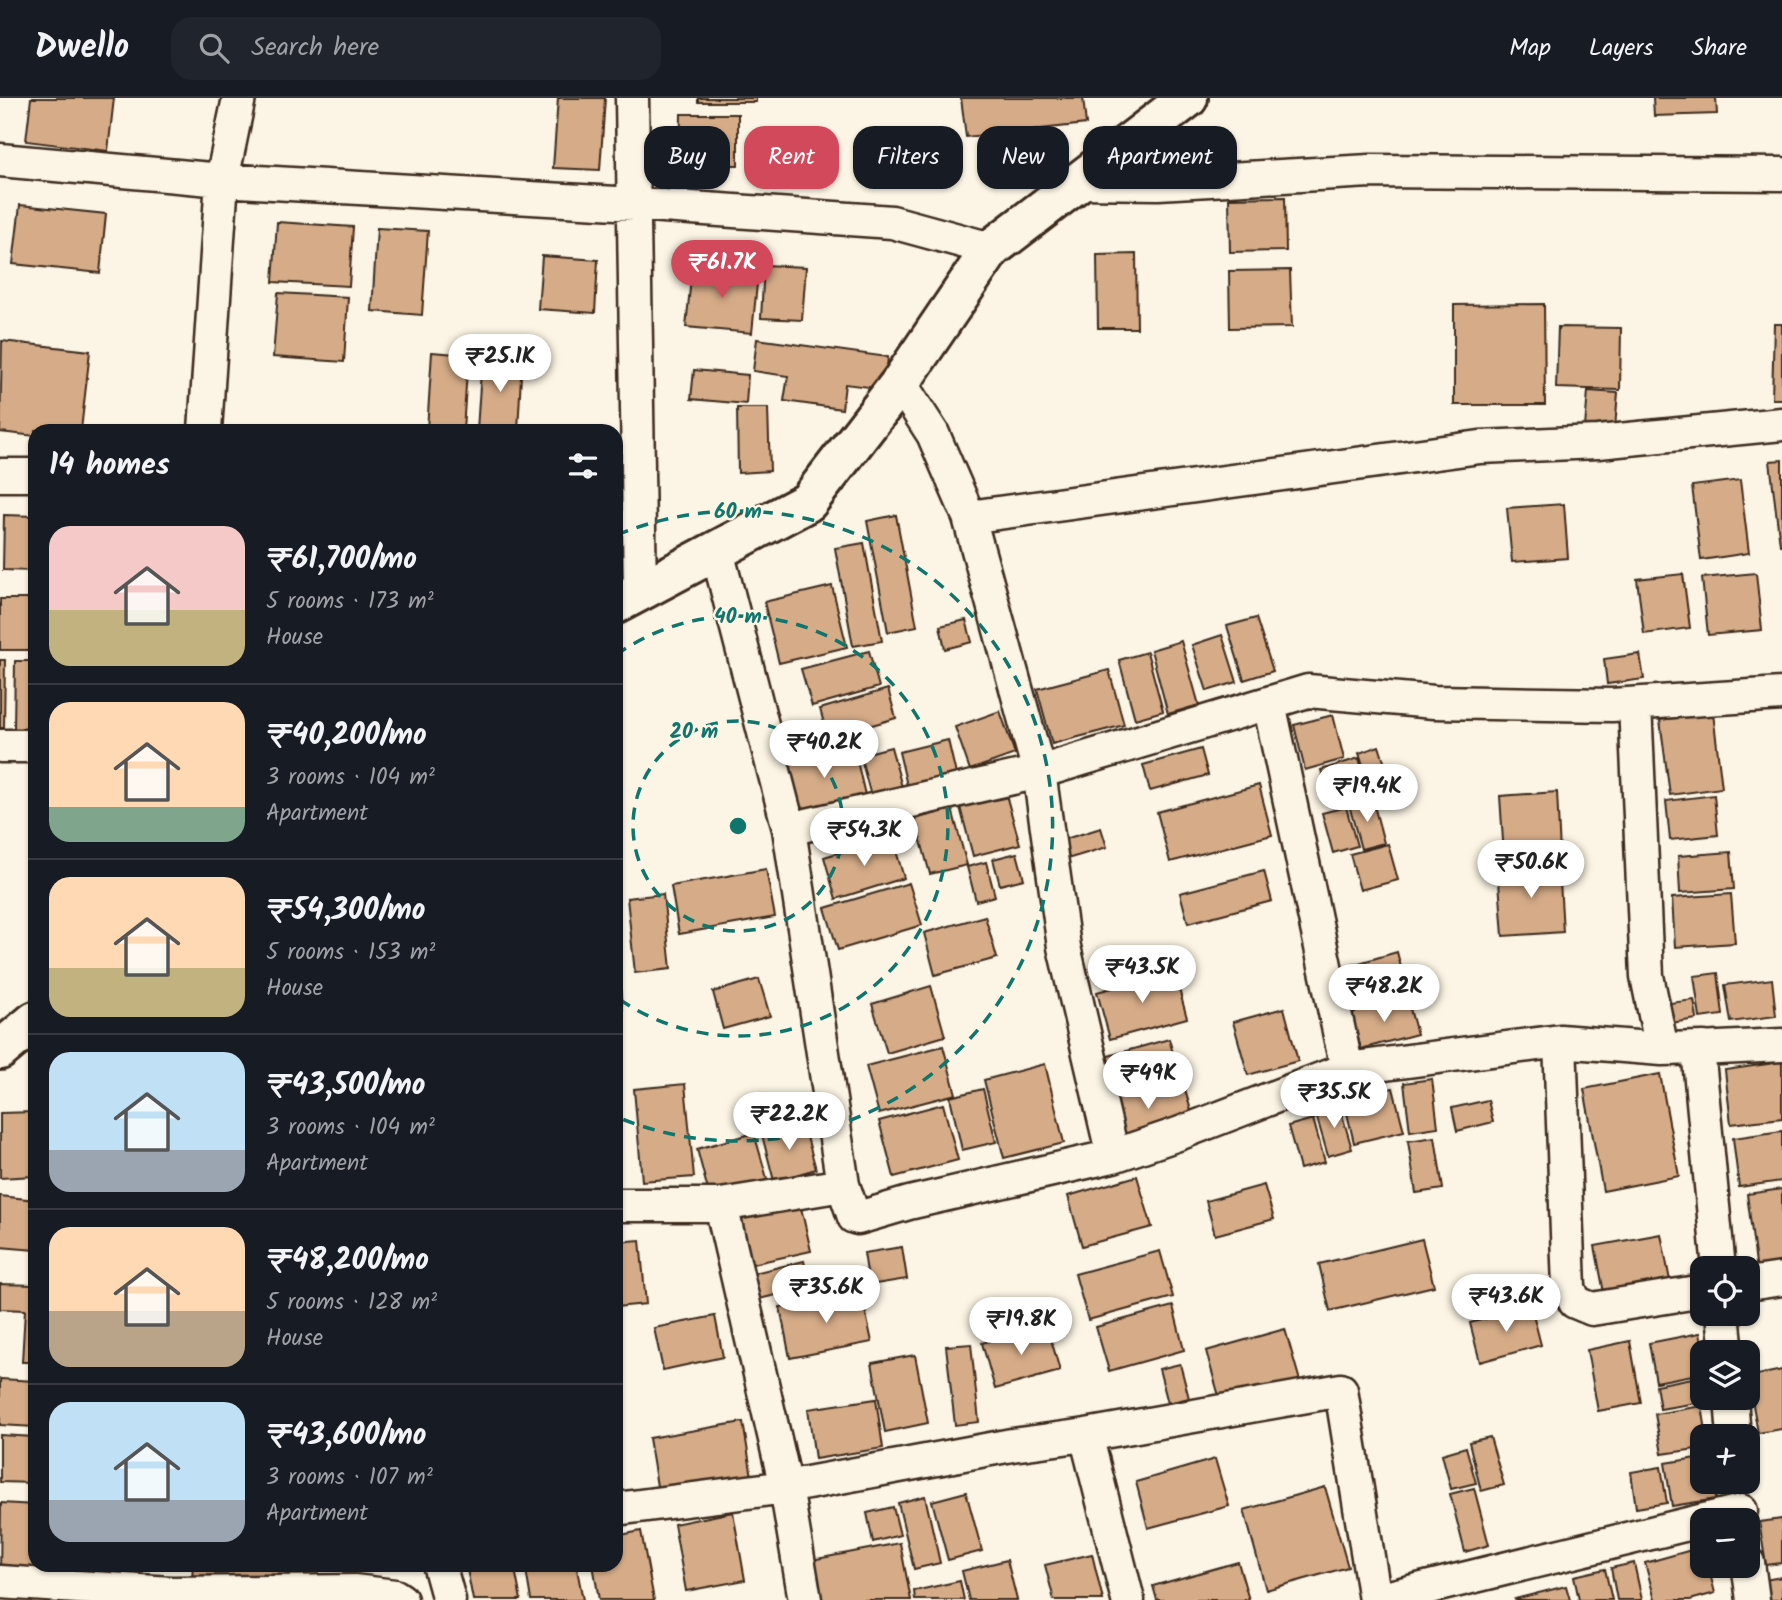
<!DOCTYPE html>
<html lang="en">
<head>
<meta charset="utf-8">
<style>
	:root { --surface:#171b24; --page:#20242c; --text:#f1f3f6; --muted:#9ea1a6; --line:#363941; --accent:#d1495b }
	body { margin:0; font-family:Kalam,sans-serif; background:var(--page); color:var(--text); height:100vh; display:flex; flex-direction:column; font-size:26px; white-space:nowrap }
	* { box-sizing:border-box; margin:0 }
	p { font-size:23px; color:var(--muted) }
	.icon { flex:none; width:38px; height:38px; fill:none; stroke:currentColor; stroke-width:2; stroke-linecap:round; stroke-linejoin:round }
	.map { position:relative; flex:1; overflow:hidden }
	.details { position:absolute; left:28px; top:326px; width:595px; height:1148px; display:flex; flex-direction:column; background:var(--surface); border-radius:21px; box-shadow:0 2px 5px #0004 }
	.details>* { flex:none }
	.guide { position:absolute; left:644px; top:28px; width:665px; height:63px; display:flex; gap:14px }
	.tools { position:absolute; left:1690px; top:1158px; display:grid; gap:14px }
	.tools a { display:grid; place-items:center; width:70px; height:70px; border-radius:14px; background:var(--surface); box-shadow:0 2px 5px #0004; font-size:35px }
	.price { position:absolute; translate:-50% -60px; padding:0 16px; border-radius:24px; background:#fff; color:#222; font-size:23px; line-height:46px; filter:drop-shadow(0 2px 4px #0008) }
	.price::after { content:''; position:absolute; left:50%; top:42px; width:21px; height:16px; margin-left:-10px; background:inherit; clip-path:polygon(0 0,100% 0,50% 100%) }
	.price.on { background:var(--accent); color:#fff }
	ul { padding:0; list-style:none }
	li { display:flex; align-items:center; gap:21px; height:175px; padding:0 21px }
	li+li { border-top:2px solid var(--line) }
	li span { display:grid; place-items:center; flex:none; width:196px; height:140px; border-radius:21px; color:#555 }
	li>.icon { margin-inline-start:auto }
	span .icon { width:84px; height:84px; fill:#fffc; stroke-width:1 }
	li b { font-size:30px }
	h2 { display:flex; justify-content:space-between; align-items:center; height:84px; padding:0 21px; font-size:30px }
	.chip { padding:0 24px; border-radius:21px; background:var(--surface); box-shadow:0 2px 5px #0004; font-size:24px; line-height:63px }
	.chip.on { background:var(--accent); color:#fff }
	header { display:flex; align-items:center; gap:42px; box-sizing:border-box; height:98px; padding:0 35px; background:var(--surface); border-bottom:2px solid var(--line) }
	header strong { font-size:33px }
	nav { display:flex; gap:38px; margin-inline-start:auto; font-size:24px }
	.search { width:490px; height:63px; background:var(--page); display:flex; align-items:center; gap:18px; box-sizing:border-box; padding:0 24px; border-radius:21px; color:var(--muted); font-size:26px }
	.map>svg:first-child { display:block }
</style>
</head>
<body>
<header>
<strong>Dwello</strong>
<div class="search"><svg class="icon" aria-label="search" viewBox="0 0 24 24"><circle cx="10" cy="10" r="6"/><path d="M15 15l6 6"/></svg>Search here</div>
<nav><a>Map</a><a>Layers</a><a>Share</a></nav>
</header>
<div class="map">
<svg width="1782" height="1502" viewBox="0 0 1782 1502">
	<rect width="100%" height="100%" fill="#fcf5e5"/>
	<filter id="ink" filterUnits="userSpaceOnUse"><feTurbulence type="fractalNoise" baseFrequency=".0143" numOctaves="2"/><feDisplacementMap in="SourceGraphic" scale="14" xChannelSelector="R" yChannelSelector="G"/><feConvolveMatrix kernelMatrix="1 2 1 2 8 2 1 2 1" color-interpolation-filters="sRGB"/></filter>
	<g filter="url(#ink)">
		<path fill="#d6ac88" stroke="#3b2a1e" stroke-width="2" d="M31 0H114L108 53 26 43Z
			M558 0H605L600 72 553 70Z
			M698 0H756V4H698Z
			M961 0H1083L1086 26 966 39Z
			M1653 0H1716L1717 16 1654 18Z
			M681 16H738V67H680Z
			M1285 99 1286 153 1230 154 1229 100Z
			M20 107 106 116 100 175 13 166Z
			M277 124 353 129 349 188 273 184Z
			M377 130 428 133 422 217 372 213Z
			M1136 156 1137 230H1098L1097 157Z
			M542 158 598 162 595 215 538 211Z
			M764 167 806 169 802 222 761 220Z
			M692 170 758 176 752 235 686 229Z
			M1290 172 1292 229 1230 230 1229 173Z
			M278 195 348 199 344 264 273 259Z
			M1544 206 1545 307H1454V207Z
			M1774 226H1782V301H1772Z
			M1558 229 1621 230 1620 292 1556 290Z
			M757 241 888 259 885 291 845 286 842 311 784 303 788 278 753 273Z
			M2 243 90 253 81 332H35V338L0 334Z
			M432 254 468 257 463 332H427Z
			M482 258 522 260 518 332H477Z
			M694 272 748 277 746 306 691 301Z
			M1588 293 1618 295 1615 330 1585 329Z
			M737 310H768L770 373 738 375Z
			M1782 362V447H1780L1770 363Z
			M1740 382 1749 455 1701 462 1692 388Z
			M1564 406 1568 460 1512 464 1507 410Z
			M4 417 35 418V473L3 472Z
			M896 417 917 528 888 534 867 423Z
			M616 433 627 434 624 490H616Z
			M864 445 882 543 853 548 835 450Z
			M1756 475 1762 532 1708 537 1702 480Z
			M1683 476 1690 530 1644 536 1637 481Z
			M832 488 847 549 779 565 764 504Z
			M0 501H35V552H0Z
			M1256 520 1273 573 1244 582 1227 528Z
			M966 522 972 544 945 551 940 528Z
			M1222 537 1237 584 1207 593 1192 547Z
			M1181 543 1199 607 1168 616 1151 552Z
			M869 553 879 589 812 608 801 571Z
			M1147 554 1163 613 1135 621 1119 562Z
			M1640 556 1644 581 1607 586 1604 561Z
			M0 562H5L4 630H0Z
			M15 563H35V631H14Z
			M1109 572 1124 627 1052 646 1037 591Z
			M888 591 896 620 828 640 820 611Z
			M616 613 619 677H616Z
			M1000 613 1015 656 970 672 955 629Z
			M1713 615 1722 690 1670 697 1660 622Z
			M1333 617 1344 661 1305 672 1294 627Z
			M948 642 959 689 910 700 899 654Z
			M1379 648 1391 685 1371 691 1359 655Z
			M891 649 902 689 871 698 860 657Z
			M854 650 865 697 793 714 783 668Z
			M1201 651 1208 677 1150 693 1143 667Z
			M1359 660 1368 691 1330 703 1321 672Z
			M1259 687 1272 737 1170 764 1157 714Z
			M1557 694 1560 755 1504 758 1500 698Z
			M1006 697 1020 746 973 758 960 709Z
			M1714 697 1718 737 1670 742 1666 703Z
			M1372 700 1384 745 1361 751 1349 707Z
			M1346 709 1357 748 1333 755 1322 715Z
			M952 711 967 767 930 776 915 721Z
			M1101 730 1107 749 1067 761 1062 742Z
			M892 739 904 780 836 801 824 759Z
			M1388 746 1398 782 1360 792 1350 756Z
			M1731 754 1734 791 1680 795 1678 758Z
			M1017 755 1024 781 1000 787 993 761Z
			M986 764 995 798 976 803 967 769Z
			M1559 766 1563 834 1503 838 1498 770Z
			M766 771 775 819 679 836 671 788Z
			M1264 773 1272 803 1188 825 1180 795Z
			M909 785 922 827 838 852 825 810Z
			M663 796 671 871 635 875 627 800Z
			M1731 796 1735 845 1675 849 1672 800Z
			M985 818 997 860 935 877 924 835Z
			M1397 854 1407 892 1355 907 1345 869Z
			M1174 873 1187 920 1110 941 1097 894Z
			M1718 875 1723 917 1700 920 1694 878Z
			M616 881H619L625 933 616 934Z
			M759 881 770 918 723 931 713 894Z
			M1772 881 1776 918 1731 924 1725 887Z
			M931 888 945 938 887 955 872 906Z
			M1407 900 1417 936 1361 951 1351 915Z
			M1694 902 1697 921 1664 926 1661 906Z
			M1284 910 1298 963 1248 977 1233 924Z
			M1169 941 1179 976 1104 997 1094 962Z
			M943 948 956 996 879 1016 866 968Z
			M1782 964V1020L1731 1026 1725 972Z
			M1045 966 1064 1045 1004 1060 984 982Z
			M1660 976 1679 1078 1603 1093 1584 991Z
			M1182 981 1194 1023 1114 1045 1103 1004Z
			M1432 981 1438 1029 1410 1033 1404 985Z
			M685 986 694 1079 642 1083 634 991Z
			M1393 990 1404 1033 1354 1045 1344 1002Z
			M983 991 996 1044 962 1052 950 999Z
			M1488 1002 1493 1024 1457 1033 1452 1010Z
			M943 1006 958 1062 894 1079 879 1023Z
			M1339 1006 1352 1051 1328 1058 1315 1013Z
			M35 1014V1078L0 1080V1015Z
			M1313 1021 1325 1064 1300 1071 1288 1028Z
			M803 1025 816 1071 774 1083 762 1037Z
			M1782 1033V1083L1739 1089 1733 1040Z
			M754 1035 768 1084 710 1100 697 1051Z
			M1435 1039 1443 1091 1416 1095 1408 1043Z
			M1137 1078 1152 1129 1082 1148 1068 1098Z
			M1264 1087 1274 1121 1215 1137 1206 1103Z
			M1782 1091V1178L1758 1181 1747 1096Z
			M0 1098 35 1102V1152L0 1149Z
			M799 1101 811 1153 743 1168 731 1118Z
			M1661 1136 1671 1188 1605 1200 1595 1148Z
			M1422 1141 1434 1188 1330 1213 1319 1166Z
			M640 1142 646 1206 616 1209V1144Z
			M902 1149 907 1181 869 1187 864 1155Z
			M1160 1153 1173 1199 1088 1222 1075 1176Z
			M804 1163 810 1189 759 1201 754 1175Z
			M0 1186 35 1187V1264H22L25 1212 0 1211Z
			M861 1193 872 1244 790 1260 780 1209Z
			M1173 1208 1184 1252 1109 1273 1096 1229Z
			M1531 1208 1541 1247 1480 1264 1470 1225Z
			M715 1218 723 1259 663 1272 654 1230Z
			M1047 1227 1060 1273 995 1291 982 1245Z
			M1285 1231 1300 1283 1221 1305 1206 1253Z
			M1700 1235 1704 1255 1703 1275 1656 1284 1649 1245Z
			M1630 1243 1641 1305 1598 1313 1587 1252Z
			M971 1246 979 1324 955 1327 946 1248Z
			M915 1257 928 1325 885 1334 872 1265Z
			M1180 1266 1189 1300 1168 1305 1159 1271Z
			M1782 1272V1331L1758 1335 1748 1279Z
			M1703 1278V1300H1708V1303L1660 1311 1656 1287Z
			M0 1281 35 1283V1329L0 1327Z
			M876 1301 883 1350 815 1361 808 1311Z
			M1702 1308 1707 1339H1703V1350L1662 1356 1655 1316Z
			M743 1324 752 1379 658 1394 649 1340Z
			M0 1337 35 1339V1385L0 1384Z
			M1490 1339 1504 1387 1481 1393 1469 1344Z
			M1466 1349 1476 1385 1451 1391 1442 1356Z
			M1703 1359V1384H1714L1716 1401 1672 1408 1665 1365Z
			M1215 1361 1229 1408 1148 1430 1136 1384Z
			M1661 1369 1667 1405 1636 1410 1631 1374Z
			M1325 1389 1348 1469 1266 1492 1244 1412Z
			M1474 1390 1489 1447 1465 1454 1450 1396Z
			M966 1394 982 1453 948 1462 932 1403Z
			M925 1398 940 1465 914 1471 898 1405Z
			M1 1405 35 1407V1466H40L39 1480 0 1478Z
			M893 1409 900 1437 873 1444 867 1415Z
			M733 1414 745 1482 686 1493 674 1426Z
			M1782 1421V1465L1766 1467 1759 1424Z
			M641 1433 654 1502H599L593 1466H616V1438Z
			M900 1445 911 1502H808L801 1464Z
			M1702 1449 1703 1468H1708L1715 1495 1690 1502H1655L1645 1465Z
			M1092 1456 1103 1502H1054L1045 1467Z
			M1007 1462 1017 1502H969L962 1473Z
			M1238 1464 1249 1502H1157L1153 1488Z
			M1634 1465 1642 1502H1617L1611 1470Z
			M72 1466H141L140 1482 71 1479Z
			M193 1466H290L289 1488 192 1483Z
			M466 1466H514L521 1502H473Z
			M525 1466H576L583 1502H531Z
			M1605 1471 1612 1502H1579L1574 1478Z
			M1782 1479V1502H1767L1764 1482Z
			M960 1483 964 1502H915L914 1493Z
			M1566 1488 1570 1502H1516L1515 1501Z"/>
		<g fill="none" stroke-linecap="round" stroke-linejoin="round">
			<defs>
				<path id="minor" d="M632 0 640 494
					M0 62 222 82 634 106 892 124 991 151
					M1077 84 1158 85 1370 73 1782 76
					M900 285 933 336 969 419 1039 674 1308 593 1434 604 1612 607 1782 596
					M205 332 222 82 239 0
					M0 377H35
					M969 419 1480 349 1598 344 1782 326
					M717 453 789 731 843 1087
					M1269 605 1347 971
					M1635 606 1647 878 1662 951
					M0 648H35
					M789 731 1039 674 1064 849 1113 1058
					M1560 943 1569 1190 1575 1204 1592 1211 1703 1193
					M616 1107H721L843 1087 854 1119 858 1120 909 1105 1113 1058 1178 1036 1347 971 1560 943 1662 951 1704 950
					M721 1107 786 1389 805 1502
					M1719 1171 1698 951 1782 947
					M1748 1186 1782 1181
					M1723 1216 1727 1255
					M1731 1300 1734 1339
					M1086 1337 1128 1502
					M616 1411 786 1389 1012 1347 1086 1337 1341 1292 1375 1502
					M1748 1465 1753 1502
					M439 1466 449 1502
					M0 1484 171 1495 354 1493 395 1498 401 1502
					M1377 1502 1741 1413"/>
				<path id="tertiary" d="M616 506 808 404 900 285 991 151 1188 0
					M0 952 35 923"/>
			</defs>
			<use href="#minor" stroke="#3b2a1e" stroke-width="37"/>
			<use href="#tertiary" stroke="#3b2a1e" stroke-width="44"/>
			<use href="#minor" stroke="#fcf5e5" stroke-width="32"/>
			<use href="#tertiary" stroke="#fcf5e5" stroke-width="38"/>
		</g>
	</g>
	<g fill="none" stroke="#0f766e" stroke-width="3.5" stroke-dasharray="12 9">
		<circle cx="738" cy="728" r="105"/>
		<path d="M616 557A210 210 0 1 1 616 899"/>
		<path d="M617 437A315 315 0 1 1 617 1019"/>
	</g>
	<circle cx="738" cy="728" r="10" fill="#0f766e" stroke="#fcf5e5" stroke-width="3.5"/>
	<g font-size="21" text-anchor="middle" font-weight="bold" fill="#0f766e" stroke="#fcf5e5" stroke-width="5" stroke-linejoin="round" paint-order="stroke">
		<text x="738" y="420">60 m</text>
		<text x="738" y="525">40 m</text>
		<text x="694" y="640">20 m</text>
	</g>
</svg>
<div class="tools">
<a><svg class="icon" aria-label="locate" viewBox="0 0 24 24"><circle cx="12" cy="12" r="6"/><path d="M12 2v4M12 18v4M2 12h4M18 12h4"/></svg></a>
<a><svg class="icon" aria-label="layers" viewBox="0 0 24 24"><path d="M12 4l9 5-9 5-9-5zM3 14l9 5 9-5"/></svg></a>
<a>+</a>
<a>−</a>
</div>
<b class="price on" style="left:722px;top:202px">₹61.7K</b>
<b class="price" style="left:500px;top:296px">₹25.1K</b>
<b class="price" style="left:824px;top:682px">₹40.2K</b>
<b class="price" style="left:1367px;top:726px">₹19.4K</b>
<b class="price" style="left:864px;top:770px">₹54.3K</b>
<b class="price" style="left:1531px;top:802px">₹50.6K</b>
<b class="price" style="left:1142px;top:907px">₹43.5K</b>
<b class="price" style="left:1384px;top:926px">₹48.2K</b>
<b class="price" style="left:1148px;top:1013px">₹49K</b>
<b class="price" style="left:1334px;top:1032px">₹35.5K</b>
<b class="price" style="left:789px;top:1054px">₹22.2K</b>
<b class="price" style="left:826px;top:1227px">₹35.6K</b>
<b class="price" style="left:1506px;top:1236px">₹43.6K</b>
<b class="price" style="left:1021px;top:1259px">₹19.8K</b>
<div class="guide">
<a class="chip">Buy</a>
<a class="chip on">Rent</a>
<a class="chip">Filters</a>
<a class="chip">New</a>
<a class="chip">Apartment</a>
</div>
<section class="details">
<h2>14 homes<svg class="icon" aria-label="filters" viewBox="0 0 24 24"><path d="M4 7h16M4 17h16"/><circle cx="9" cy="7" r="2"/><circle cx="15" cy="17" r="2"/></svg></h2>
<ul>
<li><span style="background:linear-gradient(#f6c9c9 60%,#c2b280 0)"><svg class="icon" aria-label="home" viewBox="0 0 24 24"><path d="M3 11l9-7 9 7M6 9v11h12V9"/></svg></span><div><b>₹61,700/mo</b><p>5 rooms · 173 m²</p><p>House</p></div></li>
<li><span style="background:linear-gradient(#ffd9b3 75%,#7fa58c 0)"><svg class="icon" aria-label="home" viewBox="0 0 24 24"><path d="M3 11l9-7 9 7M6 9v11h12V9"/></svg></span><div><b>₹40,200/mo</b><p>3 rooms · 104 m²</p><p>Apartment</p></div></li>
<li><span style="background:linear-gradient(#ffd9b3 65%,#c2b280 0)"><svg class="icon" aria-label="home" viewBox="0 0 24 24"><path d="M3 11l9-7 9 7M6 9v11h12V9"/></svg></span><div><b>₹54,300/mo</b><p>5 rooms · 153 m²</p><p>House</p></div></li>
<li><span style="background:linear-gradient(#bfe0f5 70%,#9aa5b1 0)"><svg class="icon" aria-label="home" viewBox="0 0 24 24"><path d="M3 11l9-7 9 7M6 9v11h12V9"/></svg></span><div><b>₹43,500/mo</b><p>3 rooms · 104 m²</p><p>Apartment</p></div></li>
<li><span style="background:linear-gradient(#ffd9b3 60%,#b9a48a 0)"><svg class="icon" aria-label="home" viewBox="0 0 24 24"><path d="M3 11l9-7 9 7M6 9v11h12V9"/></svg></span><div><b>₹48,200/mo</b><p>5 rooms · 128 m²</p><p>House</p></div></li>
<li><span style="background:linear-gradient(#bfe0f5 70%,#9aa5b1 0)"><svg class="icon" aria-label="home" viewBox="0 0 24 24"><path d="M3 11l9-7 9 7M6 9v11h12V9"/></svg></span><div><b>₹43,600/mo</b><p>3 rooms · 107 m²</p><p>Apartment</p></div></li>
</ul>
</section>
</div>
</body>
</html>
